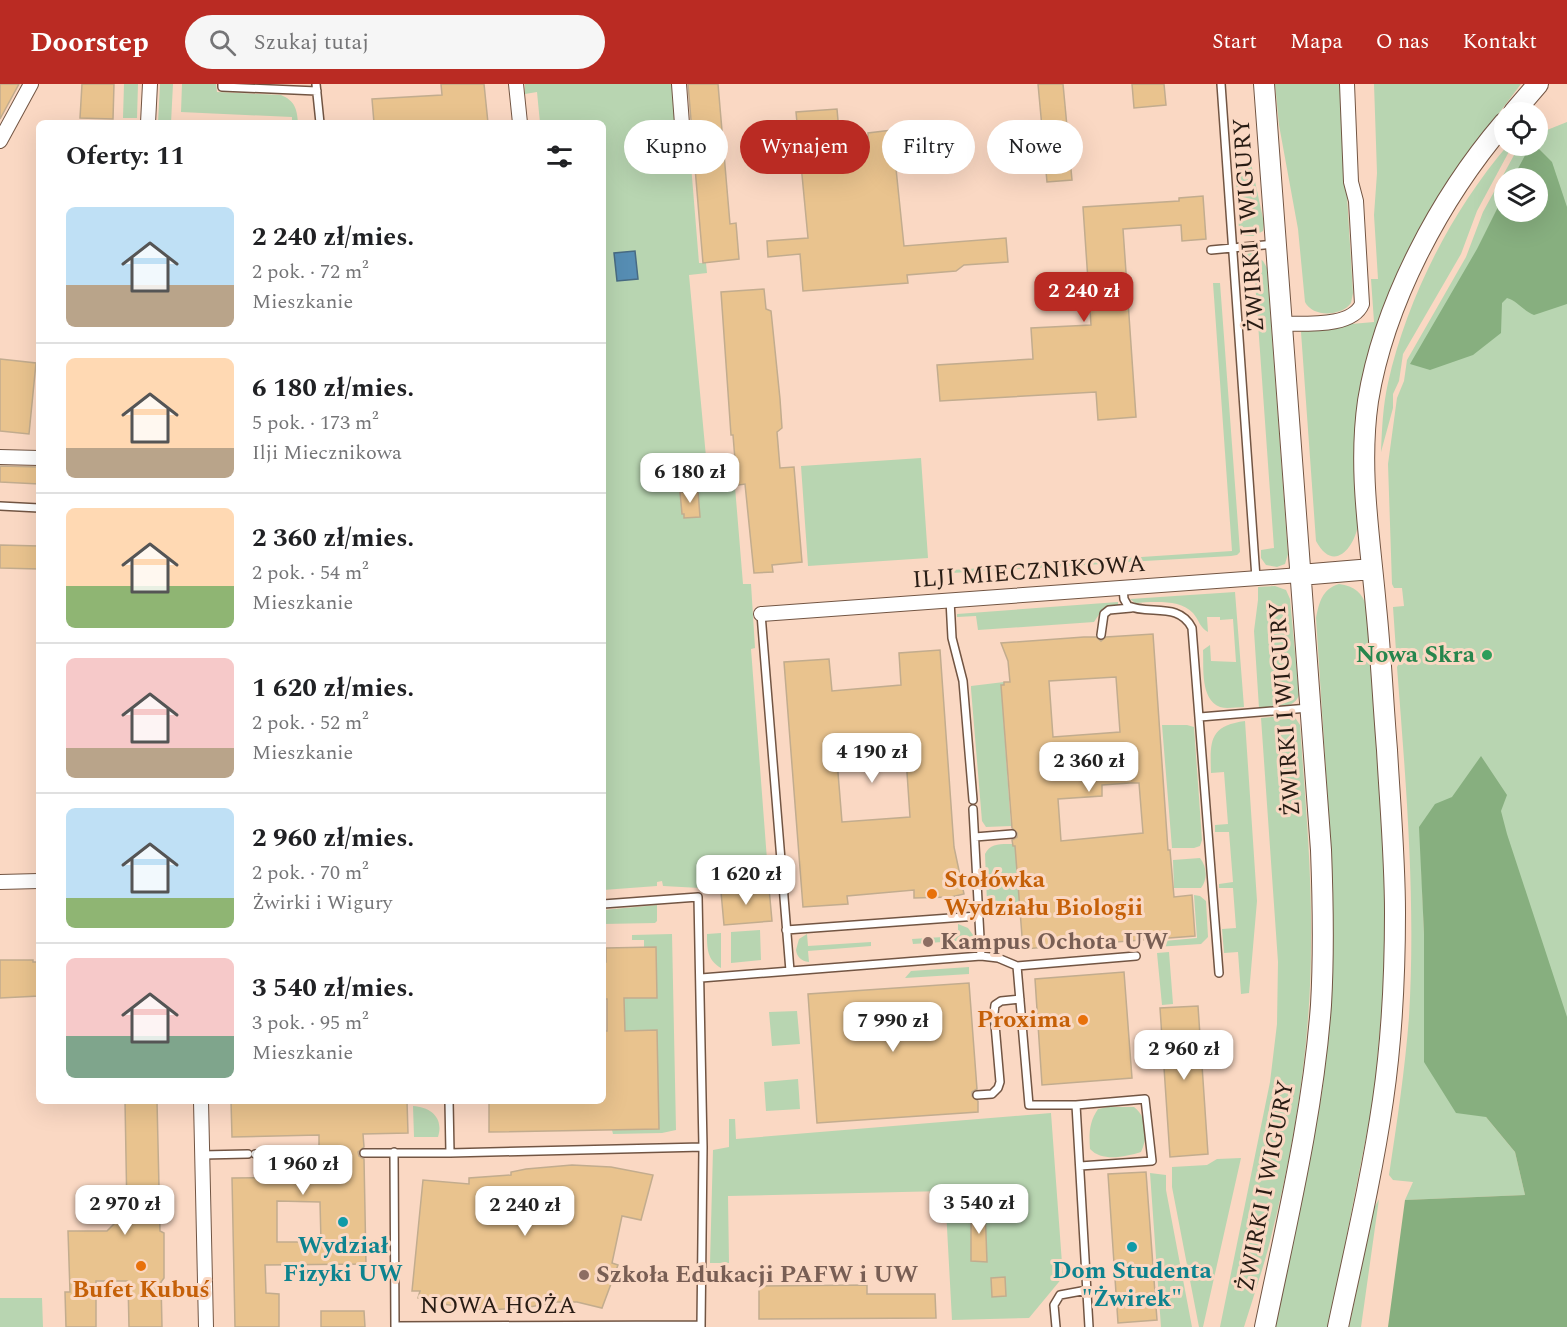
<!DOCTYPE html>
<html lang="pl">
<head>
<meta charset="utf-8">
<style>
	:root { --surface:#fff; --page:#f6f6f6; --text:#202124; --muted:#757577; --line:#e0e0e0; --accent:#ba2b23 }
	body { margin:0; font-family:Spectral,serif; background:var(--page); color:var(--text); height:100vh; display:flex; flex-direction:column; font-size:22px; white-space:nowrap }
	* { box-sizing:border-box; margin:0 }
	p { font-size:20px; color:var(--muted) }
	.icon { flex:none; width:33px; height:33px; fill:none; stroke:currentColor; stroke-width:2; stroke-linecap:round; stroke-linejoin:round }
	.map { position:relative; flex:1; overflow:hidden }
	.panel { position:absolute; left:36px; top:36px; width:570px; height:984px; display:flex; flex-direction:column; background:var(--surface); border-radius:9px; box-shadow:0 6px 24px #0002 }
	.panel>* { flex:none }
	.banner { position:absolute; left:624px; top:36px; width:570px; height:54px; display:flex; gap:12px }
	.fabs { position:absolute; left:1494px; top:18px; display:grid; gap:12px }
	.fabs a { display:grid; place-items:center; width:54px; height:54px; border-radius:50%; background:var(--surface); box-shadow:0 6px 24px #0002; font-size:30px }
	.price { position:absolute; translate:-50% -51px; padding:0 14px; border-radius:12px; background:#fff; color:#222; font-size:20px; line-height:39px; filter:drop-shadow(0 2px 3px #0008) }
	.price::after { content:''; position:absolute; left:50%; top:36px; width:18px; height:14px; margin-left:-9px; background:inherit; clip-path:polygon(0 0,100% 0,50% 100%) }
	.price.on { background:var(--accent); color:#fff }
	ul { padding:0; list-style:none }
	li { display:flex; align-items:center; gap:18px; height:150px; padding:0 30px }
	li+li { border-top:2px solid var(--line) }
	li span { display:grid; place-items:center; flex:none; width:168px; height:120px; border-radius:9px; color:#555 }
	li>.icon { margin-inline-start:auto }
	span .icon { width:72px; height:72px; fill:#fffc; stroke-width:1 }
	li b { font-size:26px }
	h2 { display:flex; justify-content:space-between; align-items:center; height:72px; padding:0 30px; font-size:26px }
	.tag { padding:0 21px; border-radius:27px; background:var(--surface); box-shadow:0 6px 24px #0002; font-size:21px; line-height:54px }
	.tag.on { background:var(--accent); color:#fff }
	header { display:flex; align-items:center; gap:36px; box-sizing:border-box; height:84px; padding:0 30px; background:var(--accent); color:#fff }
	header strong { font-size:28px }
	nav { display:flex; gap:33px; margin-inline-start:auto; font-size:21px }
	.search { width:420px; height:54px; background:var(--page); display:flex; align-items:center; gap:15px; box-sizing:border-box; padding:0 21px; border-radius:33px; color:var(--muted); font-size:22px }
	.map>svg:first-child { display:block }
</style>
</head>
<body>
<header>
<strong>Doorstep</strong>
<div class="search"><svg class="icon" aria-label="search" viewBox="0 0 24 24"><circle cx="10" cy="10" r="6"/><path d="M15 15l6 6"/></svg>Szukaj tutaj</div>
<nav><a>Start</a><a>Mapa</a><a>O nas</a><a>Kontakt</a></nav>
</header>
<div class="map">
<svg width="1567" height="1243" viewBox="0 0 1567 1243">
	<rect width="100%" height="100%" fill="#fad8c3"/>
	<path fill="#b8d5b1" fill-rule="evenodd" d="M124 0H138L137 34H123Z
		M160 0H173L171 39H158Z
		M182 0H216L217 8 281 11C295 17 297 25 298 39H292V33L181 28Z
		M525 0H672L676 45 688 44 699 179H706L707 189 689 191 709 405 735 403 743 500H751L755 564 751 565 768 789 721 793V800L700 804 663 802 662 797 657 798V802L603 806V39H540L537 8 525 10Z
		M1275 0H1340L1353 209 1351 219C1342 232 1313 234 1305 218L1298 145 1279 41Z
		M1374 0H1521L1456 86 1417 150 1403 179 1355 368 1358 441C1354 465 1333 489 1316 457L1301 248 1306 244 1374 238 1371 195H1378L1374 131 1377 89Z
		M1567 38V1105L1421 774 1424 850 1486 1033 1515 1068 1525 1111 1405 1116 1413 1098 1393 1096 1389 1091C1397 1038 1405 986 1409 933 1416 816 1406 699 1397 583L1399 579H1408L1407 569 1399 570 1396 567 1393 523 1404 522 1402 504H1394L1392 500 1388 380 1397 314 1404 297 1407 276 1466 173 1483 128 1519 62H1538V53L1542 48ZM1504 94H1538V128H1504Z
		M1507 62H1512L1477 127 1461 170 1403 270 1399 297 1393 310V324L1381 368C1382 344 1383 321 1388 299 1407 214 1451 128 1507 62Z
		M1235 79H1251L1264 139 1263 147 1254 152H1244L1239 146Z
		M1251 169 1263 177 1267 184 1288 470 1285 480 1277 483 1266 481 1261 474V466L1274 464 1254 183H1240L1244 171Z
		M1213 199H1220L1240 468 1237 471 1231 472 1110 479 1111 475 1232 467Z
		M921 374 928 474 808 482 801 382Z
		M1103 476V480L952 489V486Z
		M1339 500C1355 502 1362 509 1367 523L1384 762 1385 888 1374 1012 1329 1243H1275L1313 1060 1323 1002 1333 882 1332 782 1316 534C1319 519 1322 505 1339 500Z
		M1275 502 1286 506 1290 515 1299 611C1294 626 1273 623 1259 624L1254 547 1258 516V503Z
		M1235 508 1244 623C1236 623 1227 625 1220 623 1200 615 1204 584 1203 566L1210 561 1211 577 1236 578 1233 535 1220 536V533H1207L1208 548C1200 544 1199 536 1193 529 1180 515 1153 518 1135 519L1130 515Z
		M1118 518V522L1102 526 1094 538 978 546 976 532 957 533V530Z
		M1004 598V601L1001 602 1011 742 986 743 982 737 971 605V602Z
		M1291 631 1294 632 1300 641C1305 714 1312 786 1311 859 1311 961 1294 1066 1268 1165 1261 1191 1252 1217 1244 1243H1220L1270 998 1277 940 1278 878 1261 634Z
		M1245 637 1257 817 1249 909 1241 910 1238 868 1224 869 1222 845 1236 844 1233 804H1219V800L1233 798 1229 748H1215V741L1228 740 1224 688 1211 689C1210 657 1209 642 1245 637Z
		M1162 641H1187L1194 643 1202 756 1200 762 1194 764H1172Z
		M1013 760 1015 762 1020 826H1009L987 819 985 770C990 759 1001 760 1013 760Z
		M1200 774C1207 783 1208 795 1201 804H1174L1173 776Z
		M1194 811 1200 812 1206 817 1208 853 1201 860 1156 863 1153 858 1197 854Z
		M657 821V837L655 839 603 840V826Z
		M958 840 968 844 973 851C971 859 969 866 960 868L958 857 913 860 912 855 958 852Z
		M760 846 761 876 731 879V848Z
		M721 849V884C707 876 707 864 707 850Z
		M672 850 676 1046 662 1049 613 1050 612 1046 659 1044V1027H656L657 946 625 947 624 914 657 913 656 864H644V856H632V851Z
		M807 850 808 862 871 858V862L808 867 809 878C801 877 797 873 796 866L799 855Z
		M1169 868 1173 920 1162 921 1157 869Z
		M969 883V890L905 894 911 887Z
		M797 927 800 960 772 962 769 928Z
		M798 995 800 1025 766 1027 764 998Z
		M413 1022C431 1023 444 1034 438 1053H414Z
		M1108 1023H1134C1148 1034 1148 1053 1141 1068 1125 1073 1102 1078 1090 1065 1089 1050 1089 1038 1098 1025Z
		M1051 1029 1063 1193 1029 1234 952 1236 945 1107 728 1112 729 1179H710L713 1066 729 1063V1035H735L736 1055Z
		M1241 1074 1203 1243H1199L1172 1103V1083L1207 1081 1217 1075Z
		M1150 1089 1166 1091V1106L1192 1243H1161Z
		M1379 1115 1361 1243H1349L1374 1124Z
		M0 1214H42L43 1243H0Z"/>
	<path fill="#87af7f" d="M1530 62H1536L1552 78 1567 123V220L1534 231C1523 227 1518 217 1507 214L1502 219 1501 249 1473 271 1430 286 1410 280 1477 165 1504 111V128H1538V94H1513Z
		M1481 672 1507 711 1501 727 1507 750 1567 933V1243H1388L1405 1116 1525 1111 1515 1068 1486 1033 1456 1029 1424 978V850L1419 743 1435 720 1452 713Z"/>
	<path fill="#568db3" stroke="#486b83" stroke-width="1.5" d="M635 167 638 195 617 197 614 169Z"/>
	<path fill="#e9c38e" stroke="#c2ac8e" stroke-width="1.5" fill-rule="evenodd" d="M0 0H19L0 35Z
		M82 0H114L113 35 80 34Z
		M441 0H484L488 39H374L372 15 442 11Z
		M688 0H718L730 140 736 139 739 175 703 179Z
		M1038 0H1063L1072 96 1047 98Z
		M1132 0H1164L1166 21 1134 24Z
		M837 25 840 59 868 56V49L892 46 904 162 1006 154 1008 178 964 181 956 187 907 191 908 199 803 207 800 170 768 173 767 157 808 154 796 28Z
		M1203 112 1206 155 1182 157 1181 141 1123 145 1136 333 1098 336 1096 308 940 317 937 281 1033 275 1031 244 1091 241 1083 123 1179 117V114Z
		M764 205 766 225 771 227 780 315 782 344 777 348 780 384 794 383 802 478 772 481 773 488 754 489 745 400 732 402 731 388H736L733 351H731L721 208Z
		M0 275 36 279 29 350 0 347Z
		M0 382 39 383V400L0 398Z
		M698 407 700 433 684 434V430H682L680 408Z
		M0 461 39 462V485L0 484Z
		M1153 550 1168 766H1170L1174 813 1192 811 1195 852 1023 865 1015 762H1013L1012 756 1017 753V749L1012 744 1001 601H1004V598H1010L1008 577 1001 559 1084 553H1096L1101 557 1106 553ZM1116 593 1120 648 1053 653 1049 597ZM1130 699H1139L1143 749 1061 757 1058 715 1102 712V701Z
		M940 566 954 763 964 810 951 813 914 814V806L847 812 848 820 803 823 784 578 829 575 832 607 901 601 899 569ZM905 659 910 733 842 738 836 664Z
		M769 804 772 837 724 841 721 808Z
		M656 863 657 914H624L625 947 657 946 659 1045 489 1048V1017H603V947H607V915H603V878H606V864Z
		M0 876H33V878H39V912L0 914Z
		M1124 888 1132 994 1042 1001 1035 895Z
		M969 899 977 1005 972 1008V1012L978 1017V1028L817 1039 808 910Z
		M1198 922 1208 1070 1170 1073 1160 924Z
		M125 1017H157L160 1147 164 1149V1194L161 1198 162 1243H129L128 1197H96V1243H66L65 1208H70L68 1147H107L124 1130 127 1129Z
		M231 1017H407L408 1049 363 1050 364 1063 358 1068 359 1072 364 1075 366 1180 265 1181 266 1209 279 1210V1243H235L232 1094 320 1093 319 1075 324 1072 325 1068 319 1063V1051L232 1053ZM277 1117 320 1118 321 1158H277Z
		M572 1081 611 1083 653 1091 641 1136 622 1132 612 1179 618 1181 602 1224 577 1218H557L524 1224 484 1226 436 1219 418 1214 420 1207H412L423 1096 469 1100V1094L511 1091V1088L526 1085Z
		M1146 1088 1157 1236 1118 1239 1108 1090Z
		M985 1123 987 1178 971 1177V1124Z
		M1005 1193 1006 1212 992 1213 991 1194Z
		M867 1201V1210H935L936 1234 759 1235V1202Z
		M321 1227H364L365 1243H321Z"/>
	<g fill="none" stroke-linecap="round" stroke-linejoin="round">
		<defs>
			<path id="service" d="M222 0V3L317 7
				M316 0 320 39
				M1221 0 1256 494
				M1211 166 1274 160
				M0 422 39 424
				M1123 504 1124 515 1128 522C1150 531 1179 518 1192 544L1219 889
				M950 516 952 554 963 597 973 716
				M761 530 790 887
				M1101 551 1104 530 1109 526 1131 524
				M1200 633 1308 624
				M975 753 1012 750
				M603 820 698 813 703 1063 701 1243
				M786 846 978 832
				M981 872 998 874 1017 882 1029 1021H1076L1089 1243
				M1017 882 1136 872
				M701 894 981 872 973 725
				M977 1011 992 1010 998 1004 1000 998 994 929 995 921 1001 917 1020 915
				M449 1017 450 1069
				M1076 1021 1145 1015 1152 1077 1080 1082
				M394 1068 395 1242 701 1241
				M364 1069H450L703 1063
				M255 1070 319 1069
				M202 1071 248 1070
				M1056 1243 1054 1221 1060 1211 1087 1206"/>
			<path id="minor" d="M516 0 520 39
				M679 0 682 40
				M148 39 150 0
				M0 57 31 0
				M1282 240C1304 239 1352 244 1362 220L1356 117 1351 98 1347 0
				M0 373 39 374
				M761 530 1300 491
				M0 798 39 797
				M201 1017 206 1243"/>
			<path id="secondary" d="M1264 0 1321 766C1323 817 1324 869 1321 921 1313 1030 1287 1136 1265 1243
				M1514 28 1538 0
				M1300 491 1372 485
				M1338 1243C1354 1168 1372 1092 1383 1016 1392 954 1395 891 1395 829 1395 774 1390 720 1387 666 1383 618 1381 571 1376 523 1370 454 1358 386 1368 317 1384 219 1440 114 1504 39"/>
		</defs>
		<use href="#service" stroke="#725543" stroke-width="10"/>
		<use href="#minor" stroke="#725543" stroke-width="16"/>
		<use href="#secondary" stroke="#725543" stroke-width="22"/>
		<use href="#service" stroke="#fff" stroke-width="7"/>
		<use href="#minor" stroke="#fff" stroke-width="14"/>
		<use href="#secondary" stroke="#fff" stroke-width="20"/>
	</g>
	<circle fill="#2e9e5b" stroke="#fad8c3" stroke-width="2" cx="1487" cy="571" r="6"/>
	<g fill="#e8710a" stroke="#fad8c3" stroke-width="2">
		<circle cx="932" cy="810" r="6"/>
		<circle cx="1083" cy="936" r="6"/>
		<circle cx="141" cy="1182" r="6"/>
	</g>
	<g fill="#8d6e63" stroke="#fad8c3" stroke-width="2">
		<circle cx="928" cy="858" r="6"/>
		<circle cx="584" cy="1191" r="6"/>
	</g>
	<g fill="#0f9aa8" stroke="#fad8c3" stroke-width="2">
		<circle cx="343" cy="1138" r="6"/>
		<circle cx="1132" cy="1163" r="6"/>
	</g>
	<g text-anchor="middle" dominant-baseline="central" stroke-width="6" stroke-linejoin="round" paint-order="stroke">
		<g font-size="24" fill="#281c14" stroke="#fad8c3">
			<text transform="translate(1249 141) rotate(-94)">ŻWIRKI I WIGURY</text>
			<text transform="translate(1029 488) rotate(-4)">ILJI MIECZNIKOWA</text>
			<text transform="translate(1285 625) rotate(-94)">ŻWIRKI I WIGURY</text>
			<text transform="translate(1266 1102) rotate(-79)">ŻWIRKI I WIGURY</text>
			<text x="498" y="1222">NOWA HOŻA</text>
		</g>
		<g font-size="24" font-weight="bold" fill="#27864d" stroke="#fad8c3" text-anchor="end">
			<text x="1475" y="571">Nowa Skra</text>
		</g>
		<g font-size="24" font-weight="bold" fill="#c56008" stroke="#fad8c3" text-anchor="start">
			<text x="944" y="796">Stołówka<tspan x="944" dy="28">Wydziału Biologii</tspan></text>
			<text x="1071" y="936" text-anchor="end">Proxima</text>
			<text x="141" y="1206" text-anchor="middle">Bufet Kubuś</text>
		</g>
		<g font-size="24" font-weight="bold" fill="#785e54" stroke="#fad8c3" text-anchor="start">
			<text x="940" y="858">Kampus Ochota UW</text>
			<text x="596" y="1191">Szkoła Edukacji PAFW i UW</text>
		</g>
		<g font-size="24" font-weight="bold" fill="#0d838f" stroke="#fad8c3">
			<text x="343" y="1162">Wydział<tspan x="343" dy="28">Fizyki UW</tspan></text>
			<text x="1132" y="1187">Dom Studenta<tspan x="1132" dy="28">"Żwirek"</tspan></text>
		</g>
	</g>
</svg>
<div class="fabs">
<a><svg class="icon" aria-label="locate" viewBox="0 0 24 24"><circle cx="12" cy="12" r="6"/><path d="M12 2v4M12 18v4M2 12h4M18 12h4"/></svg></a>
<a><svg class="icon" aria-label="layers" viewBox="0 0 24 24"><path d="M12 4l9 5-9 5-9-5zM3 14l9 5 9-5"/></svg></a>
</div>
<b class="price on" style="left:1084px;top:239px">2 240 zł</b>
<b class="price" style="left:690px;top:420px">6 180 zł</b>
<b class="price" style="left:872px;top:700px">4 190 zł</b>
<b class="price" style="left:1089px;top:709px">2 360 zł</b>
<b class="price" style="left:746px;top:822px">1 620 zł</b>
<b class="price" style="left:893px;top:969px">7 990 zł</b>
<b class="price" style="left:1184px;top:997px">2 960 zł</b>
<b class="price" style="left:303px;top:1112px">1 960 zł</b>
<b class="price" style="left:979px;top:1151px">3 540 zł</b>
<b class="price" style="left:125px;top:1152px">2 970 zł</b>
<b class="price" style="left:525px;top:1153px">2 240 zł</b>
<div class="banner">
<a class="tag">Kupno</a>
<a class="tag on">Wynajem</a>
<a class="tag">Filtry</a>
<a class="tag">Nowe</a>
</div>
<section class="panel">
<h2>Oferty: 11<svg class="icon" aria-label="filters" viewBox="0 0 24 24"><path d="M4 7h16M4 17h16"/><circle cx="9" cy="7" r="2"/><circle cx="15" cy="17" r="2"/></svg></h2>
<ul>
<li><span style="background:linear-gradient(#bfe0f5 65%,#b9a48a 0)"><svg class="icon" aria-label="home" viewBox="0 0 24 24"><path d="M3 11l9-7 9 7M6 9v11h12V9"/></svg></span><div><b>2 240 zł/mies.</b><p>2 pok. · 72 m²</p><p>Mieszkanie</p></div></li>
<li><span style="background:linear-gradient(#ffd9b3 75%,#b9a48a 0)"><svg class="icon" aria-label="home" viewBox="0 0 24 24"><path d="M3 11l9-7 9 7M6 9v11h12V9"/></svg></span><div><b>6 180 zł/mies.</b><p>5 pok. · 173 m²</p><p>Ilji Miecznikowa</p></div></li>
<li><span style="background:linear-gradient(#ffd9b3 65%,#8fb573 0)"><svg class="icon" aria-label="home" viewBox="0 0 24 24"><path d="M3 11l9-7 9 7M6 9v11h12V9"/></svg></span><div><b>2 360 zł/mies.</b><p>2 pok. · 54 m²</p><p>Mieszkanie</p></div></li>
<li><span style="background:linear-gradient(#f6c9c9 75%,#b9a48a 0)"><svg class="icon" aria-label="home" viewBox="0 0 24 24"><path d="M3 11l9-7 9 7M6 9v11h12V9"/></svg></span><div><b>1 620 zł/mies.</b><p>2 pok. · 52 m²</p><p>Mieszkanie</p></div></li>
<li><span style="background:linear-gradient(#bfe0f5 75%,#8fb573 0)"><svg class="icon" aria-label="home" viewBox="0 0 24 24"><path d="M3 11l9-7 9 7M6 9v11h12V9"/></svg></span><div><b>2 960 zł/mies.</b><p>2 pok. · 70 m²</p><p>Żwirki i Wigury</p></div></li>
<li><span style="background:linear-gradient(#f6c9c9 65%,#7fa58c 0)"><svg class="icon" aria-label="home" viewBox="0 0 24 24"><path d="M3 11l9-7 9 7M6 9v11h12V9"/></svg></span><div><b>3 540 zł/mies.</b><p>3 pok. · 95 m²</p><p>Mieszkanie</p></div></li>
</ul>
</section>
</div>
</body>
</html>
